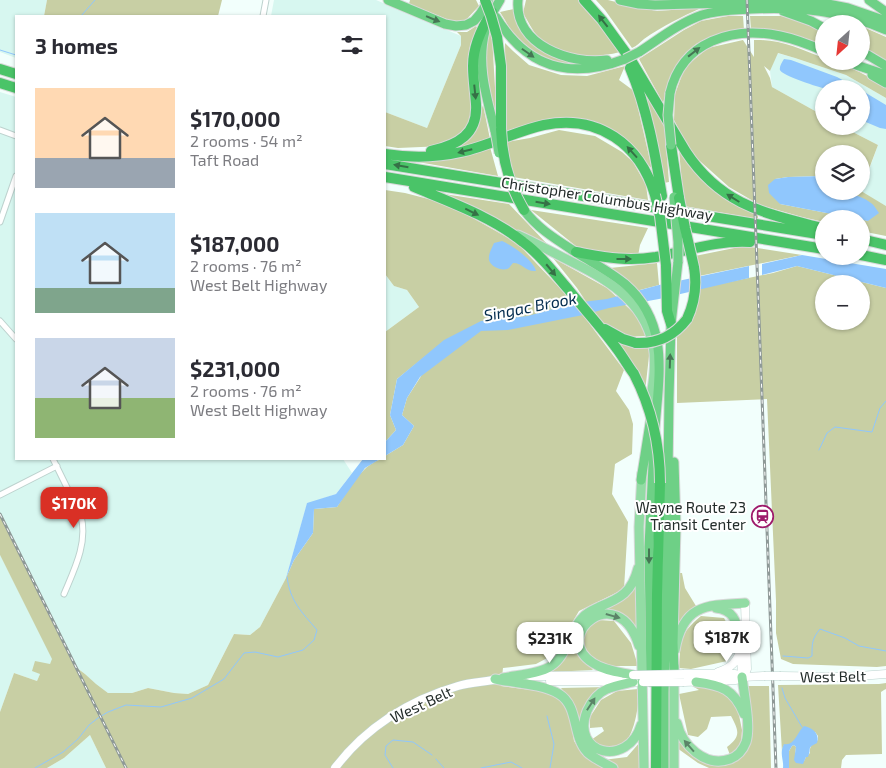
<!DOCTYPE html>
<html lang="en">
<head>
<meta charset="utf-8">
<style>
	:root { --surface:#fff; --page:#f7f7f7; --text:#2b2b33; --muted:#7c7c81; --accent:#d93025 }
	body { margin:0; font-family:"Exo 2",sans-serif; background:var(--page); color:var(--text); height:100vh; display:flex; flex-direction:column; font-size:19px; white-space:nowrap }
	* { box-sizing:border-box; margin:0 }
	p { font-size:16px; color:var(--muted) }
	.icon { flex:none; width:28px; height:28px; fill:none; stroke:currentColor; stroke-width:2; stroke-linecap:round; stroke-linejoin:round }
	.map { position:relative; flex:1; overflow:hidden }
	.drawer { position:absolute; left:15px; top:15px; width:371px; height:445px; display:flex; flex-direction:column; background:var(--surface); border-radius:0px; box-shadow:0 1px 4px #0004 }
	.drawer>* { flex:none }
	.needle { width:32px; rotate:207deg }
	.tools { position:absolute; left:815px; top:15px; display:grid; gap:10px }
	.tools a { display:grid; place-items:center; width:55px; height:55px; border-radius:50%; background:var(--surface); box-shadow:0 1px 4px #0004; font-size:25px }
	.price { position:absolute; translate:-50% -42px; padding:0 11px; border-radius:10px; background:#fff; color:#222; font-size:16px; line-height:32px; filter:drop-shadow(0 1px 2px #0008) }
	.price::after { content:''; position:absolute; left:50%; top:30px; width:15px; height:11px; margin-left:-8px; background:inherit; clip-path:polygon(0 0,100% 0,50% 100%) }
	.price.current { background:var(--accent); color:#fff }
	ul { padding:0; list-style:none }
	li { display:flex; align-items:center; gap:15px; height:125px; padding:0 20px }
	li span { display:grid; place-items:center; flex:none; width:140px; height:100px; border-radius:0px; color:#555 }
	li>.icon { margin-inline-start:auto }
	span .icon { width:60px; height:60px; fill:#fffc; stroke-width:1 }
	li b { font-size:21px }
	h2 { display:flex; justify-content:space-between; align-items:center; height:60px; padding:0 20px; font-size:21px }
	.map>svg:first-child { display:block }
</style>
</head>
<body>
<div class="map">
<svg width="886" height="768" viewBox="0 0 886 768">
	<rect width="100%" height="100%" fill="#f2fffc"/>
	<path fill="#d7f7f0" d="M0 0H47L44 16H16V58L0 52Z
		M274 0H376L461 36V45L427 128 385 112V16H271Z
		M777 53 795 58 846 75 886 98V206L861 192 878 145 841 126H861V89H824V116L772 87 770 71Z
		M0 92 16 97V459H343L352 473 336 494 307 504 286 578 260 627 250 635 234 634 208 685 188 694 174 693 148 688 132 693H108L96 685 85 674 77 668 0 513Z
		M385 274 394 286 407 290 419 307 385 332Z
		M0 555 53 659 50 664 40 674 37 681 14 673 0 712Z
		M90 735 106 768H47L64 758Z"/>
	<path fill="#c8cfa4" fill-rule="evenodd" d="M47 0H222L218 16 207 15 179 16H44Z
		M410 0H476L479 6 464 22 449 20 409 4Z
		M526 0H578L594 17 620 52C593 59 558 58 538 37 532 30 528 21 523 13Z
		M596 0H608L636 7 657 11 701 8C683 16 661 27 644 39 640 42 637 46 632 48L605 10Z
		M514 9 518 22 563 59 581 64C559 64 534 59 519 42 512 34 506 21 500 12Z
		M728 16H743L744 30 716 36 696 44 672 73 663 103 639 59 684 30 701 21Z
		M750 16H781L810 24 824 32V47L751 30Z
		M476 26 478 29 471 42 469 51 473 109 469 125 461 136 444 146 398 148 385 146V112L427 128 461 45V36L457 32H467Z
		M861 26 886 37V62L861 49Z
		M487 32 492 36 497 122 484 66Z
		M743 40 754 57V40C780 39 800 49 824 58V61C842 61 870 77 886 87V98L846 75 795 58 778 53 770 71 764 66 770 78 772 87 824 116V126H841L878 145 861 190V154H824V176L788 177 775 179 780 204 858 219H824V222L802 217 760 205 729 187 692 154 674 120 675 94 685 67 708 48Z
		M505 43 513 51 529 65 561 75 587 76 625 66 619 80 634 91 652 169 617 132 588 123 506 132Z
		M635 73 664 121 669 182 664 183Z
		M483 105 490 139 447 152 460 146 473 134Z
		M559 130 595 136 622 152 633 162 646 185 648 200 513 177 506 142 530 138Z
		M490 147 498 176 418 162 462 155Z
		M679 150 685 160 694 168 758 214V219L684 206Z
		M385 190 405 193 448 204 517 243 574 303 624 370 616 391 629 410 633 424 632 454 615 464 612 494 628 522 624 589 579 611 553 655 536 664 503 668 501 686 539 691 561 699 570 715 574 741 583 755 606 768H106L90 735 64 758 47 768H0V712L14 673 37 681 40 674 32 671 35 661 50 664 52 659 0 555V513L77 668 85 674 96 684 108 693H132L148 688 174 693 188 694 208 685 234 634 250 635 260 627 286 578 294 560 313 533 314 509 337 507C347 492 365 459 385 459V456L403 445 414 426 402 415 407 398 443 342 397 379 390 415 396 430 385 442V332L419 307 407 290 394 286 385 274Z
		M840 191H861L886 206V236L861 231V219L868 221 860 197Z
		M444 194 509 204 549 246 503 225Z
		M531 210 648 228 640 245 638 256 582 251Z
		M744 246 802 255 699 276 695 256Z
		M553 258 607 288 637 316 646 336 624 337 598 320 577 288Z
		M657 263 659 285 636 291 610 268Z
		M797 266 886 288V666L877 667 793 664 781 659 776 633V601L767 399 677 403V336L695 315 700 288 773 273ZM824 284H861V321H824Z
		M618 343 635 348 650 347 645 392Z
		M678 573H682L685 588 696 606 685 614 679 623Z
		M636 586 638 636 626 621 600 611 621 601Z
		M701 616 724 618 733 635 727 661 691 669 679 668C681 641 679 634 701 616Z
		M599 620 614 621 631 643 638 666H604L591 658 582 644 586 629Z
		M577 631 579 654 593 670 550 672 560 662Z
		M886 683V689L884 690 881 692 882 754 846 755 842 760 841 768H789V751L792 746 794 745 796 747 795 756 804 761 806 757 810 753C809 746 813 744 818 740V736L815 732 794 741 791 744 783 746 782 752 778 685 879 684Z
		M747 686H769L771 768H709L698 763 677 748V737L686 749 698 759 714 765 725 766 734 761 749 745 752 733Z
		M607 687 593 697 580 734 572 702 561 688Z
		M694 687C721 688 726 690 741 713L739 715 742 730 741 745 730 755 727 747C741 736 739 731 731 716L711 717 707 729 698 737 688 735 679 694 699 690Z
		M638 689C640 704 634 739 620 748 618 750 612 750 609 751L591 740 604 731 602 727 590 728V717L601 700 617 691Z
		M640 742V768H617L603 760 627 757Z"/>
	<path fill="#90c7fd" d="M784 59 791 60 837 77 859 89C849 89 838 90 827 89 820 88 781 75 780 70 779 67 782 62 784 59Z
		M861 90 886 105V129L880 128 861 120Z
		M824 176V191C840 191 858 193 871 203 874 205 876 209 879 213L868 221 780 204 769 193 768 185 775 179 788 177Z
		M502 241C512 245 534 261 536 271 525 272 523 263 513 263 511 265 509 269 507 269 501 271 490 266 489 260 488 254 492 248 494 243Z
		M802 255 886 269V288L797 266 762 275V264Z
		M749 266V278L659 299 609 308 583 315 508 330 481 331 420 377 407 398 402 415 414 426 403 445 385 456V442L396 430 390 415 397 379 444 340 481 321 528 316 574 303 607 299 659 285Z
		M363 459H380L365 468 337 507 314 509 313 533 294 560 286 578 307 503 336 494Z
		M804 726C813 728 820 734 817 743 806 748 812 748 808 757H806L803 764 796 763 794 760 796 747 794 745 792 746 789 751V768H783C784 759 779 754 784 744 795 746 797 732 804 726Z"/>
	<g fill="none" stroke-linecap="round" stroke-linejoin="round">
		<path stroke="#90c7fd" stroke-width="1" d="M81 16 95 0
			M0 50 16 55
			M819 450 827 433 835 427 872 432 880 408 886 401
			M783 656 808 658 812 656C812 643 812 639 820 629L845 638 859 646 886 651
			M782 688 785 698 802 727
			M547 716 554 744 550 768
			M436 759 444 768
			M35 768 63 752 78 739 89 725 98 718 108 712 126 705 161 707 192 698 224 679 244 653 255 652 278 657 303 650 314 640 317 630C302 612 290 602 287 577
			M393 768 385 755 386 746 393 740 413 742 432 755
			M481 768 511 762 522 768"/>
		<defs>
			<path id="minor" d="M263 16 266 0
				M0 130 16 136
				M0 222 16 176
				M0 321 16 339
				M53 459 81 516C88 543 74 570 64 594
				M0 495 57 466"/>
			<path id="secondary" d="M740 636 742 677
				M718 672C731 668 737 662 741 649
				M684 674H735L742 677 764 676
				M530 676 619 675
				M781 676 845 677 886 674
				M550 681 643 682
				M684 682 736 680 742 677 745 673 747 669 745 603
				M335 768C365 728 409 700 458 686 471 682 485 682 499 679"/>
			<path id="primary" d="M518 235C534 242 550 251 566 259 604 278 643 298 653 345 657 366 652 389 649 410
				M642 473 639 527 644 768
				M716 608C733 610 736 620 740 636
				M675 650C683 605 705 605 745 603
				M633 675C620 672 605 671 593 663 550 636 618 578 639 646
				M503 678C517 675 539 674 551 666 568 655 569 630 583 617 587 612 593 610 599 607 621 598 632 592 638 568
				M495 679C514 683 542 684 559 694 579 706 572 736 587 752 594 759 605 763 613 768
				M633 682C625 684 615 686 607 689 598 693 591 702 587 711 570 755 628 768 641 725
				M696 682C721 685 734 689 744 714
				M677 723C682 745 705 768 730 759 738 756 743 750 746 742 751 727 744 694 742 677
				M674 768V666"/>
			<path id="trunk" d="M388 0 445 24 456 26 466 25 474 21 480 14 488 1
				M518 0C514 45 570 65 607 60
				M620 0 639 4 655 5 799 1 823 3 848 8 886 21
				M869 0 886 12
				M783 11 811 21 824 28
				M490 17 500 0
				M496 17C527 68 570 80 625 59
				M485 31C476 65 487 98 495 131
				M861 51 886 66
				M639 52C659 39 679 23 702 15 718 10 735 10 751 9 799 7 842 10 886 30
				M847 61 859 66 886 75
				M872 75 886 83
				M670 93C682 41 733 26 780 36 795 39 810 45 824 51
				M524 210C538 229 557 240 577 253 593 263 611 272 625 284 670 323 659 375 655 428
				M674 462 676 526 673 643 674 669
				M641 480 651 417
				M651 682 649 547 654 445
				M664 768V693L667 551 669 398 671 324 678 262"/>
			<path id="motorway" d="M584 0 602 20 631 60 686 152C721 205 764 213 822 228
				M497 37 501 66V129
				M630 68C647 108 655 153 662 196
				M0 69 16 74
				M0 83 16 88
				M671 145 679 198
				M431 151C458 145 478 134 476 104 475 91 473 78 473 66 473 46 481 29 492 12
				M385 154C411 158 435 158 461 152 489 146 516 131 544 125 598 114 640 144 655 195
				M385 164 824 235
				M385 177 824 249
				M414 187C450 202 492 217 523 242 541 255 554 273 568 289 584 309 602 328 617 349 623 357 628 366 634 374
				M861 239 886 245
				M576 252C604 257 626 262 656 257 687 251 717 240 750 242
				M861 255 886 260
				M666 265 667 311 671 324
				M687 319C695 302 697 285 694 267
				M605 329 623 339 636 343
				M656 768 657 595 660 483"/>
		</defs>
		<use href="#minor" stroke="#bdd2ce" stroke-width="7"/>
		<use href="#secondary" stroke="#bdd2ce" stroke-width="9"/>
		<use href="#primary" stroke="#d8d9d9" stroke-width="11"/>
		<use href="#trunk" stroke="#d8d9d9" stroke-width="11"/>
		<use href="#motorway" stroke="#d8d9d9" stroke-width="12"/>
		<use href="#minor" stroke="#fff" stroke-width="5"/>
		<use href="#secondary" stroke="#fff" stroke-width="8"/>
		<use href="#primary" stroke="#92dca4" stroke-width="9"/>
		<use href="#trunk" stroke="#6ed086" stroke-width="9"/>
		<use href="#motorway" stroke="#4ac468" stroke-width="10"/>
		<defs>
			<path id="rail" d="M747 0 776 768
				M0 514 126 768"/>
		</defs>
		<use href="#rail" stroke="#8e9997" stroke-width="3"/>
		<use href="#rail" stroke="#fff" stroke-width="1" stroke-dasharray="4" stroke-linecap="butt"/>
		<defs>
			<path id="secondary-bridge" d="M633 675 684 674
				M764 676H781
				M643 682H684"/>
			<path id="trunk-bridge" d="M625 59 639 52
				M670 93 668 115 671 145
				M495 131 499 153
				M674 197 678 242V262"/>
			<path id="motorway-bridge" d="M485 0 491 16 497 37
				M501 129C502 158 509 185 524 210
				M655 195 660 216 666 265
				M679 198 685 228 694 267
				M636 343C658 344 674 336 687 319
				M634 374C652 409 660 445 660 483"/>
		</defs>
		<use href="#secondary-bridge" stroke="#bdd2ce" stroke-width="9" stroke-linecap="butt"/>
		<use href="#trunk-bridge" stroke="#d8d9d9" stroke-width="11" stroke-linecap="butt"/>
		<use href="#motorway-bridge" stroke="#d8d9d9" stroke-width="12" stroke-linecap="butt"/>
		<use href="#secondary-bridge" stroke="#fff" stroke-width="8"/>
		<use href="#trunk-bridge" stroke="#6ed086" stroke-width="9"/>
		<use href="#motorway-bridge" stroke="#4ac468" stroke-width="10"/>
	</g>
	<defs><path id="oneway-solid" d="M-6-.8H1V-3.2L6.5 0L1 3.2V.8H-6Z" transform="scale(1.25)"/></defs>
	<g fill="#457654">
		<use href="#oneway-solid" transform="translate(433 19) rotate(22)"/>
		<use href="#oneway-solid" transform="translate(694 52) rotate(-38)"/>
		<use href="#oneway-solid" transform="translate(528 53) rotate(35)"/>
		<use href="#oneway-solid" transform="translate(670 361) rotate(-88)"/>
		<use href="#oneway-solid" transform="translate(649 556) rotate(90)"/>
	</g>
	<g fill="#357146">
		<use href="#oneway-solid" transform="translate(603 21) rotate(-128)"/>
		<use href="#oneway-solid" transform="translate(475 92) rotate(84)"/>
		<use href="#oneway-solid" transform="translate(465 151) rotate(166)"/>
		<use href="#oneway-solid" transform="translate(632 152) rotate(-132)"/>
		<use href="#oneway-solid" transform="translate(401 166) rotate(-170)"/>
		<use href="#oneway-solid" transform="translate(733 198) rotate(-148)"/>
		<use href="#oneway-solid" transform="translate(543 203) rotate(9)"/>
		<use href="#oneway-solid" transform="translate(472 212) rotate(26)"/>
		<use href="#oneway-solid" transform="translate(624 259)"/>
		<use href="#oneway-solid" transform="translate(551 270) rotate(50)"/>
	</g>
	<g fill="#5b8468">
		<use href="#oneway-solid" transform="translate(613 616) rotate(16)"/>
		<use href="#oneway-solid" transform="translate(591 704) rotate(-57)"/>
		<use href="#oneway-solid" transform="translate(689 746) rotate(-131)"/>
	</g>
	<defs>
		<symbol id="station-ring" viewBox="-11 -11 22 22"><circle r="9.5" fill="#fff" stroke="#9e1a6b" stroke-width="1.5"/><path d="M-3-6H3Q5-6 5-4V2Q5 4 3 4L4.5 6H3L1.5 4h-3L-3 6H-4.5L-3 4Q-5 4-5 2V-4Q-5-6-3-6ZM-3.5-4v3h7v-3ZM-3.5 1v1.5H-2V1ZM2 1v1.5H3.5V1Z" fill="#9e1a6b"/></symbol>
	</defs>
	<g fill-rule="evenodd">
		<use href="#station-ring" x="750" y="504" width="25" height="25"/>
	</g>
	<g text-anchor="middle" dominant-baseline="central" stroke-width="4" stroke-linejoin="round" paint-order="stroke">
		<g font-size="15" fill="#242d2b" stroke="#fff">
			<text transform="translate(607 198) rotate(9)">Christopher Columbus Highway</text>
			<text transform="translate(833 676) rotate(-1)">West Belt</text>
			<text transform="translate(421 704) rotate(-25)">West Belt</text>
		</g>
		<g font-size="15" fill="#242d2b" stroke="#fff" text-anchor="end">
			<text x="746" y="507">Wayne Route 23<tspan x="746" dy="17">Transit Center</tspan></text>
		</g>
		<g font-size="16" font-style="italic" fill="#032c4e" stroke="#fff">
			<text transform="translate(530 306) rotate(-11)">Singac Brook</text>
		</g>
	</g>
</svg>
<div class="tools">
<a><svg class="needle" viewBox="-14 -14 28 28"><path d="M0-13l5 13h-10z" fill="#e53935"/><path d="M0 13l5-13h-10z" fill="#7c7c81"/></svg></a>
<a><svg class="icon" aria-label="locate" viewBox="0 0 24 24"><circle cx="12" cy="12" r="6"/><path d="M12 2v4M12 18v4M2 12h4M18 12h4"/></svg></a>
<a><svg class="icon" aria-label="layers" viewBox="0 0 24 24"><path d="M12 4l9 5-9 5-9-5zM3 14l9 5 9-5"/></svg></a>
<a>+</a>
<a>−</a>
</div>
<b class="price current" style="left:74px;top:529px">$170K</b>
<b class="price" style="left:727px;top:663px">$187K</b>
<b class="price" style="left:550px;top:664px">$231K</b>
<section class="drawer">
<h2>3 homes<svg class="icon" aria-label="filters" viewBox="0 0 24 24"><path d="M4 7h16M4 17h16"/><circle cx="9" cy="7" r="2"/><circle cx="15" cy="17" r="2"/></svg></h2>
<ul>
<li><span style="background:linear-gradient(#ffd9b3 70%,#9aa5b1 0)"><svg class="icon" aria-label="home" viewBox="0 0 24 24"><path d="M3 11l9-7 9 7M6 9v11h12V9"/></svg></span><div><b>$170,000</b><p>2 rooms · 54 m²</p><p>Taft Road</p></div></li>
<li><span style="background:linear-gradient(#bfe0f5 75%,#7fa58c 0)"><svg class="icon" aria-label="home" viewBox="0 0 24 24"><path d="M3 11l9-7 9 7M6 9v11h12V9"/></svg></span><div><b>$187,000</b><p>2 rooms · 76 m²</p><p>West Belt Highway</p></div></li>
<li><span style="background:linear-gradient(#c9d6e8 60%,#8fb573 0)"><svg class="icon" aria-label="home" viewBox="0 0 24 24"><path d="M3 11l9-7 9 7M6 9v11h12V9"/></svg></span><div><b>$231,000</b><p>2 rooms · 76 m²</p><p>West Belt Highway</p></div></li>
</ul>
</section>
</div>
</body>
</html>
